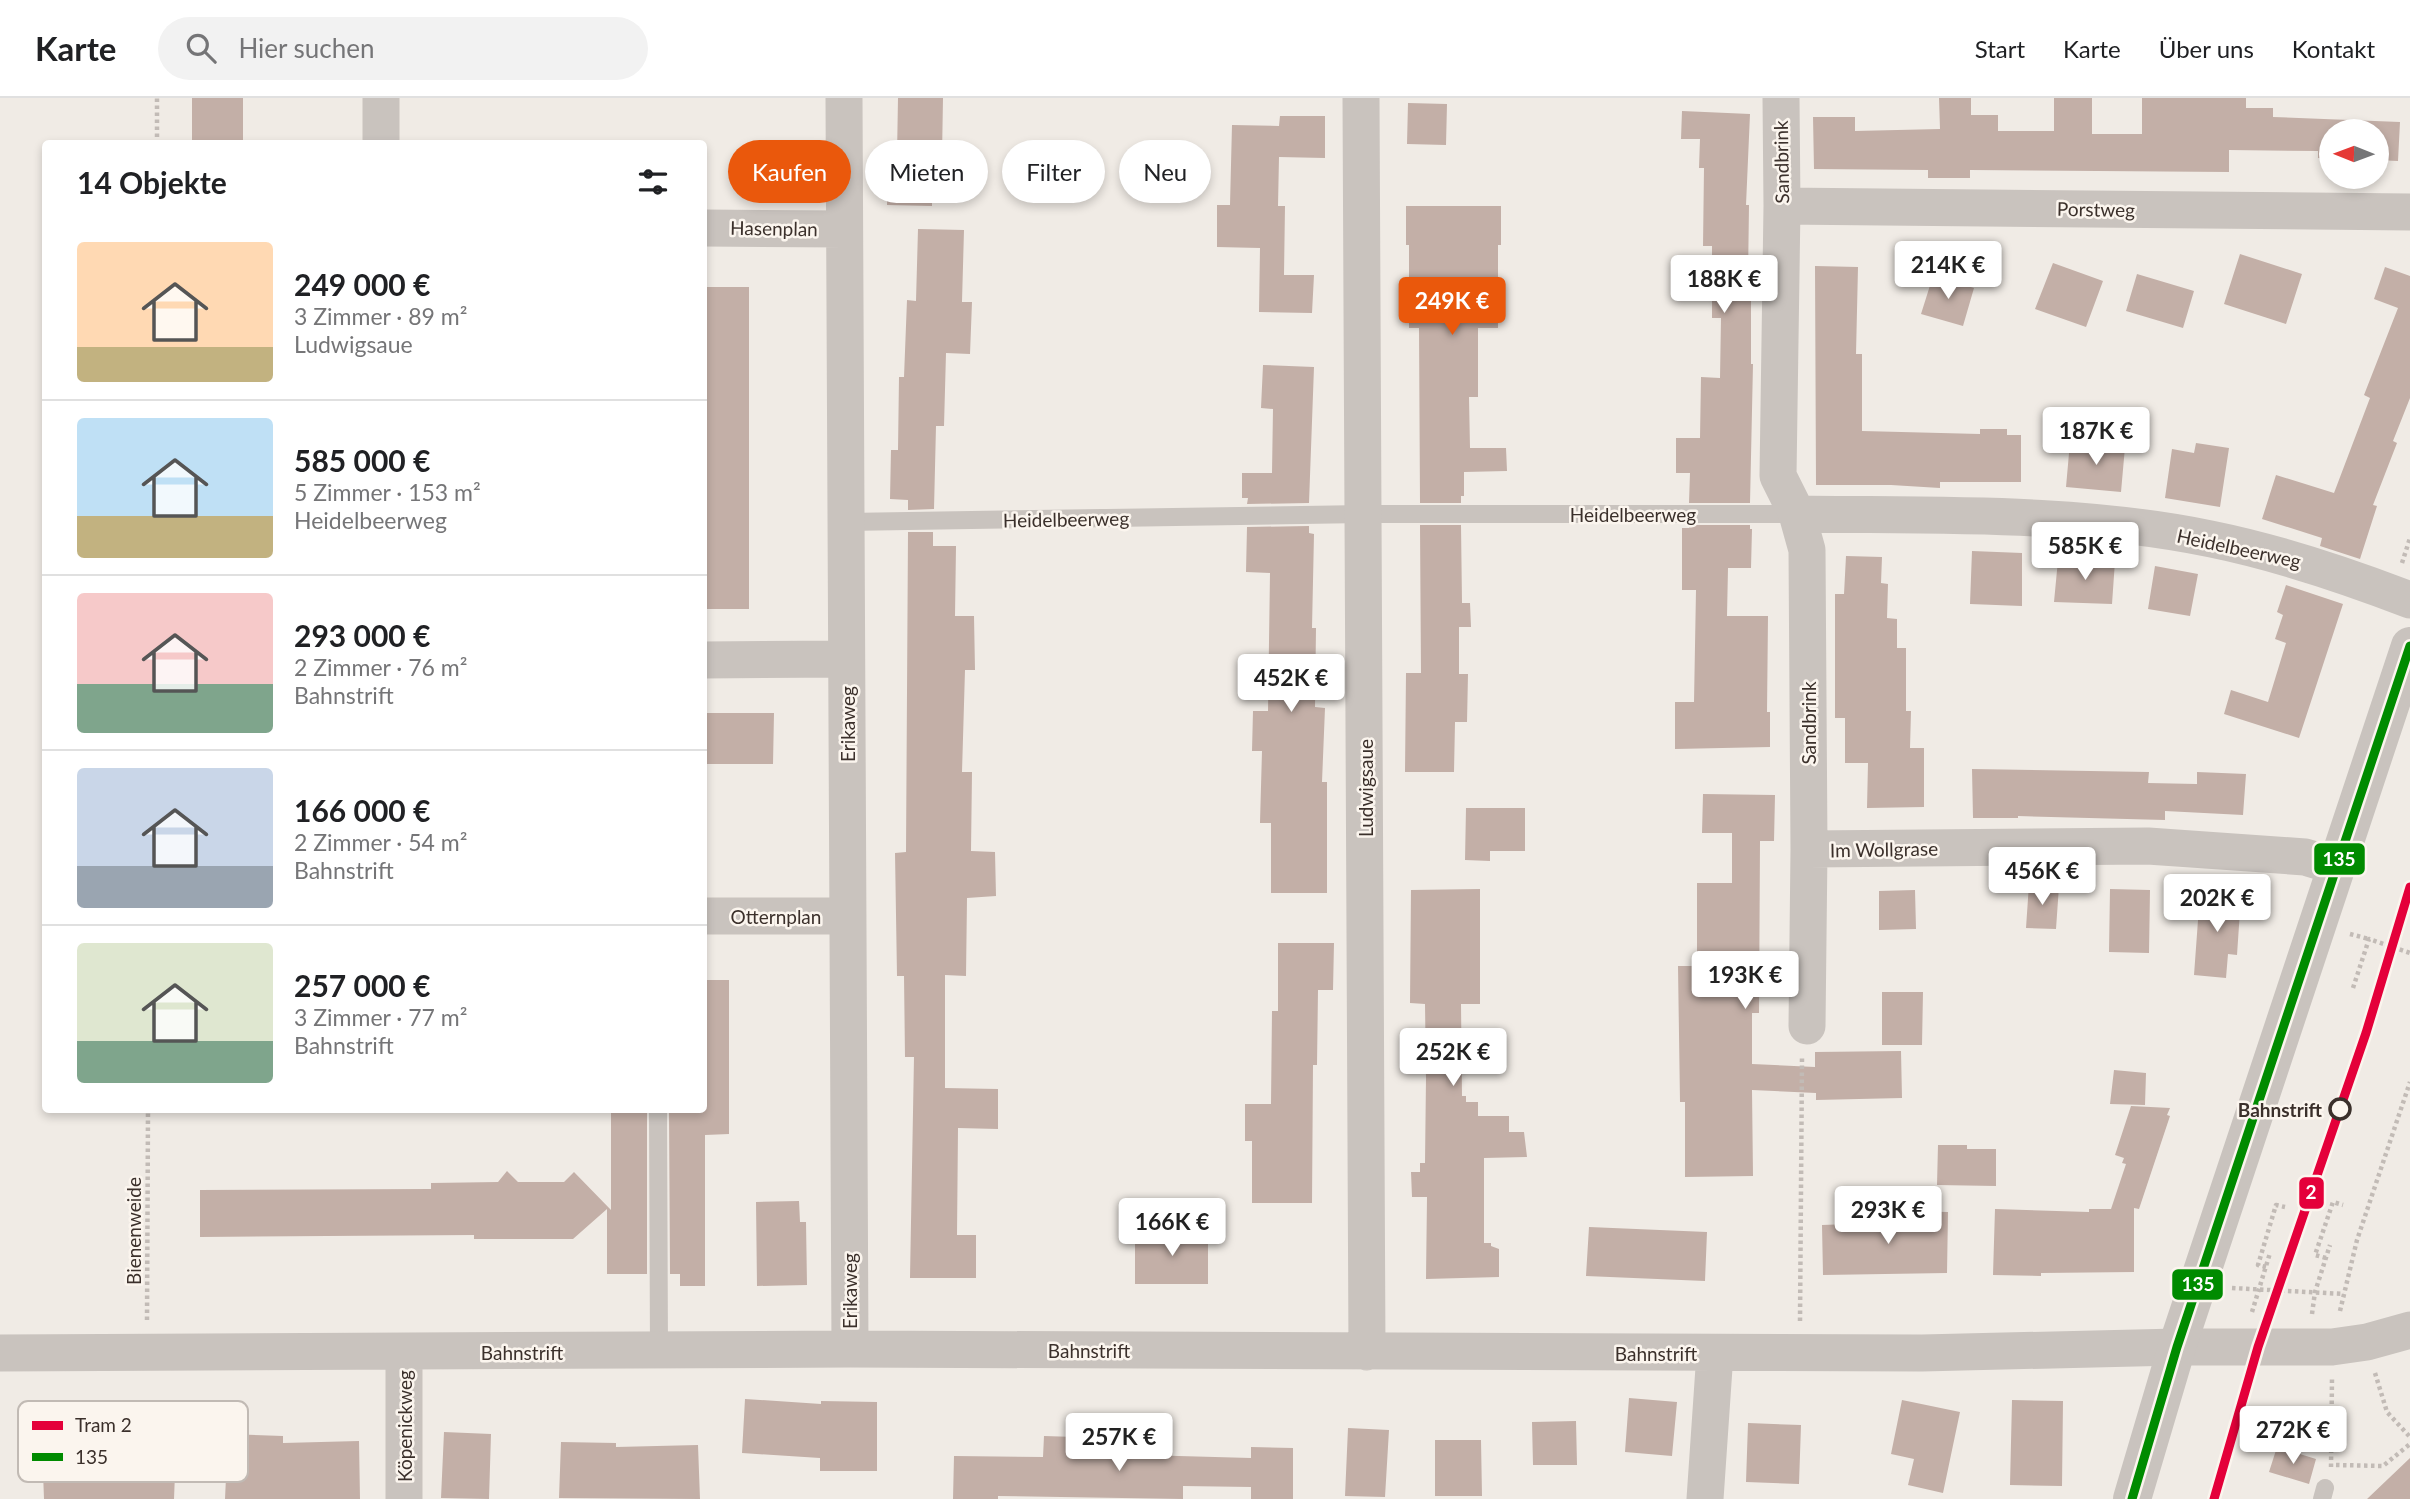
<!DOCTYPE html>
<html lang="de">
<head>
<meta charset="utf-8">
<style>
	:root { --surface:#fff; --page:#f2f2f2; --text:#202124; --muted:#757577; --line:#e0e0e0; --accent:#ea580c }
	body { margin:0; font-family:Lato,sans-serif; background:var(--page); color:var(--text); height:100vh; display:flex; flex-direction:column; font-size:26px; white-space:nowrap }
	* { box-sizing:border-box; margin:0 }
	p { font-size:23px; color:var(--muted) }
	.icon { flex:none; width:38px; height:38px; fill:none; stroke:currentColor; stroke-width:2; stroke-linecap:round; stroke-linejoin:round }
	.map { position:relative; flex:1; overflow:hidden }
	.sheet { position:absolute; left:42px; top:42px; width:665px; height:973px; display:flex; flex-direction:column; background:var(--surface); border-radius:7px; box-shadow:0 4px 10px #0003 }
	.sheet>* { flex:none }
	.hud { position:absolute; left:728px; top:42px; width:665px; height:63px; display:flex; gap:14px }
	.needle { width:46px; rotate:271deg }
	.tools { position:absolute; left:2319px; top:21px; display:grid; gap:14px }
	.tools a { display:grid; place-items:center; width:70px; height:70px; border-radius:50%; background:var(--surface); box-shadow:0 4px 10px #0003; font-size:35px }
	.price { position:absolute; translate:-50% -60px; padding:0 16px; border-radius:7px; background:#fff; color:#222; font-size:23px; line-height:46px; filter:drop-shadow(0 2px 4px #0008) }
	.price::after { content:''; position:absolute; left:50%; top:42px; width:21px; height:16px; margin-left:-10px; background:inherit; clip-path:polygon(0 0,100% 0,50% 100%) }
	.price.on { background:var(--accent); color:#fff }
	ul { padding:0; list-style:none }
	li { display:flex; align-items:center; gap:21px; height:175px; padding:0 35px }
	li+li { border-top:2px solid var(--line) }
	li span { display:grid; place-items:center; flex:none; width:196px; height:140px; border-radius:7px; color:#555 }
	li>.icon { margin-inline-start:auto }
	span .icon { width:84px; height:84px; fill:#fffc; stroke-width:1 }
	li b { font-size:30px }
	h2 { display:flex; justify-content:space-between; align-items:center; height:84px; padding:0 35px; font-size:30px }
	.pill { padding:0 24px; border-radius:32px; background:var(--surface); box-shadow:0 4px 10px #0003; font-size:24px; line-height:63px }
	.pill.on { background:var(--accent); color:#fff }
	header { display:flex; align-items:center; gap:42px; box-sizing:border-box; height:98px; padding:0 35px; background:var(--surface); border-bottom:2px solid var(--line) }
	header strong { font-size:33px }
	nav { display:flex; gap:38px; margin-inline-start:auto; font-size:24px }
	.search { width:490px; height:63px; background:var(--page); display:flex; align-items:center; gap:18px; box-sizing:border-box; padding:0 24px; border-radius:38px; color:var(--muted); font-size:26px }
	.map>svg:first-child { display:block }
</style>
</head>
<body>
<header>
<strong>Karte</strong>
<div class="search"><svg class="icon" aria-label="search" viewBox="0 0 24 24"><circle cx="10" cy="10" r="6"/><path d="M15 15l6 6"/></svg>Hier suchen</div>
<nav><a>Start</a><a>Karte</a><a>Über uns</a><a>Kontakt</a></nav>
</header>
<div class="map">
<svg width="2410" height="1401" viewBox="0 0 2410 1401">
	<rect width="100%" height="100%" fill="#f0ebe5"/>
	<path fill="#c3afa7" d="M192 0H243V46H192Z
		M898 0H943L942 58H947V83L932 82V108L887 107 888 57H897Z
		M1939 0H1971V17H1998V33H2054V0H2092V36H2142V0H2246V10H2273V19L2400 24 2398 63 2376 62V33H2331V61L2318 60V53L2229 52V74L1970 72V80H1928V72L1814 71 1813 19H1855V33L1940 31Z
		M1408 5 1447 6 1446 47 1407 46Z
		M1682 13 1750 16 1746 107H1749L1748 180H1751V266H1753L1750 405H1689L1690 375H1676V340H1700L1701 279 1720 280 1721 220H1712V148H1703L1704 70H1699L1700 41H1681Z
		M1280 18H1325V60L1279 59 1278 108H1285L1284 177H1314L1312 215 1259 214 1260 150 1217 149V107H1230L1232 27 1279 28Z
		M1406 108H1501V147H1498V230H1478V299H1469L1470 350H1506L1507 373 1464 374V398H1461V405H1420L1419 230H1409V147H1406Z
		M918 131 964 132 962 204H972L970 256 946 255 944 328H936L934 411 908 412V402L890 401 891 352H898L899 279H904L907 202 916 203Z
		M2240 156 2302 176 2286 226 2224 206Z
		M2053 165 2103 183 2086 229 2035 211Z
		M1815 168 1858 169 1856 256H1862V333L1980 336V331H2007V337H2021V384H1940V390L1891 387H1816Z
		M2385 169 2410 178V300L2393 343 2397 345 2373 407 2377 408 2360 461 2320 448 2322 440 2262 421 2276 377 2334 395 2370 300 2364 297 2398 210 2374 201Z
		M2137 176 2194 193 2183 230 2126 213Z
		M1933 178 1974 190 1963 228 1921 216Z
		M704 189H749V511H704Z
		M1263 267 1314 269 1309 405 1247 406 1248 400H1242V375H1272L1273 311 1261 310Z
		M2070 344 2125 349 2121 394 2066 389Z
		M2196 345 2229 350 2220 409 2165 400 2172 351 2194 355Z
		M1420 427H1461L1462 505H1470L1471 529H1459V576H1468L1467 624H1455L1454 674H1405L1406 575H1421Z
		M1689 427H1750V431H1752L1751 470H1728L1727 518H1768L1767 614H1770V649L1675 651V604H1694L1696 492H1682V430H1689Z
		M1309 428V435L1314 436 1312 530H1316L1315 609 1325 610 1322 684H1327V795H1271V725H1260L1262 653H1252L1253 613H1268L1270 475 1246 474 1247 429Z
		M908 434H933V448H956L955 518H974L975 572H965L962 674H972L971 753 995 754 996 798 967 800 966 878 945 877V990L998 991V1031L958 1030 957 1137H976V1180H910L914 959H905L904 878H897L895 755 906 754Z
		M1972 453 2022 455V508L1970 506Z
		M1846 458 1882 459 1881 485 1888 486 1887 520 1897 521V550H1906V613H1911L1910 650H1924V709L1867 710 1868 665H1845V620H1835V496H1844Z
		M2058 462 2115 463 2112 506 2054 504Z
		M2155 468 2198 476 2190 518 2148 511Z
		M2286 487 2343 506 2299 640 2224 616 2231 592 2268 604 2286 545 2275 541 2283 517 2277 514Z
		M704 615H774L773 666H704Z
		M1972 671 2149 674 2148 685 2197 686V674L2246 676 2243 717 2165 713V722L2018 718V720H1973Z
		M1703 696 1775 697 1774 743H1760L1759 915H1752V966L1815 969V954L1901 953 1902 1000 1816 1002V995L1752 992 1753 1078 1685 1079V1004H1680L1678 868H1697V785H1732V735H1702Z
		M1466 710H1525V753H1490V763L1465 762Z
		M2029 786 2059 788 2056 831 2026 830Z
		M1480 791V906H1461L1462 998H1466V1004H1478V1018H1509V1034H1524L1527 1059 1484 1060V1145H1491V1148L1499 1151V1179L1426 1181 1427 1099H1412L1411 1074H1420V1065H1425L1426 980 1425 906 1410 905 1411 792Z
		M2110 791 2150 792 2149 855 2109 854Z
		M1915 792 1916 831 1879 832V793Z
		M2200 795 2241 798 2237 857 2228 856 2226 880 2194 877Z
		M1278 845H1334L1333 892H1318L1317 967H1313L1312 1105H1252V1043H1245V1006H1271L1272 913H1278Z
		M704 882H729V1036L705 1037V1188H680V1176H670L669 1012H704Z
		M1882 894H1923L1922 947H1882Z
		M2114 972 2146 975 2145 1007 2110 1006Z
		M2131 1008 2170 1010 2167 1017 2170 1018 2139 1111 2134 1110V1174L2041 1175V1178L1993 1177 1995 1111 2089 1114V1111H2111L2126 1066 2122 1065 2124 1060 2115 1057Z
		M611 1012H647V1176H607V1111L573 1141H474V1137L200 1139V1092L431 1091V1085L498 1084 507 1073 518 1084H564L574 1074 611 1112Z
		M1938 1047H1967V1051H1996V1088L1937 1087Z
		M799 1103 800 1124H806L807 1187 757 1188 756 1104Z
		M1904 1113 1948 1114 1947 1175 1823 1177 1822 1127 1903 1124Z
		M1589 1129 1707 1134 1705 1183 1586 1178Z
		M1135 1134H1208V1186H1135Z
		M1629 1300 1677 1304 1672 1358 1625 1354Z
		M745 1301 821 1306V1303L877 1304V1373H820V1360L742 1355Z
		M1902 1302 1960 1314 1943 1395 1908 1387 1914 1361 1891 1356Z
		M2012 1302 2063 1303 2062 1388 2010 1387Z
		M1576 1323 1577 1367H1533L1532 1324Z
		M1748 1325 1801 1327 1799 1386 1746 1384Z
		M1348 1330 1389 1332 1385 1399 1345 1398Z
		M444 1334 491 1336 489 1401 441 1400Z
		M228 1336 283 1338V1345L359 1343 360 1401H225Z
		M1044 1338 1107 1340 1106 1356 1251 1360V1349L1293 1350V1401H1251V1389L1183 1388V1401L998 1398V1401H953L954 1358 1043 1359Z
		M1435 1342H1481L1482 1398H1435Z
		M561 1344 616 1345V1349L698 1347 700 1401 559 1400Z
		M95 1345V1348L176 1350 174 1401H44L43 1374H58V1346Z
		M2277 1349 2316 1361 2309 1386 2269 1374Z
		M2410 1360V1401H2367Z"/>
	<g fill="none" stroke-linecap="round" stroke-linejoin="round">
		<path stroke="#c2bbb6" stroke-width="4.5" stroke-dasharray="3.5 3.5" stroke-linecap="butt" d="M157 46V0
			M2402 465 2410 440
			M2350 836 2369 841
			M2353 890 2369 841 2410 855
			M2326 1160 2315 1157 2333 1104 2343 1107
			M2266 1169 2258 1167 2276 1107 2285 1109
			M2232 1190 2344 1196
			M2340 1213 2357 1142 2410 984
			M2252 1214 2270 1155
			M2312 1216 2315 1194 2330 1147
			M147 1222 148 1012
			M1800 1223 1802 959
			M2375 1275 2387 1314 2410 1339
			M2336 1367 2383 1368 2410 1346
			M2331 1369 2332 1280"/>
		<path stroke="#c9c3be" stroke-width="18" d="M846 424 1364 416H1797
			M658 1012 659 1253
			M2322 1401 2325 1390"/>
		<path stroke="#c9c3be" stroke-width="37" d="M381 0V46
			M844 0 850 1251
			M1361 0 1367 1254
			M1781 0 1782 108 1778 378 1797 416 1807 452 1809 751 1807 928
			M1782 108 2410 114
			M704 130 844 131
			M1797 416C1935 418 2075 413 2211 441 2280 455 2345 477 2410 502
			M704 562 846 561
			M1809 751 2148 748 2305 759 2335 768
			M704 818H848
			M0 1255 850 1251 1922 1255 2177 1249H2332L2367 1244 2410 1232
			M404 1255V1401
			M1705 1401 1715 1255"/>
		<path stroke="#c9c3be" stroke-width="38" d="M2132 1401 2177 1249 2410 548"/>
		<defs>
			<path id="bus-1" d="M2132 1401 2177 1249 2410 548"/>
		</defs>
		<use href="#bus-1" stroke="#fbf5ee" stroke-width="14"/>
		<use href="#bus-1" stroke="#008b00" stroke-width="9"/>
		<defs>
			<path id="tram-1" d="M2214 1401 2258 1249 2366 935 2410 789"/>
		</defs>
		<use href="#tram-1" stroke="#fbf5ee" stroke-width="14"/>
		<use href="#tram-1" stroke="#e4003a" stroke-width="9"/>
	</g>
	<circle fill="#fbf5ee" stroke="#3b302b" stroke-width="3.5" cx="2340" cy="1011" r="10"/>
	<g text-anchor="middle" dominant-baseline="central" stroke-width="5" stroke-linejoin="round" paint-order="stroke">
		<g font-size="19" fill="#3b302b" stroke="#fbf5ee">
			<text transform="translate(1781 64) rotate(-91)">Sandbrink</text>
			<text transform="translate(2096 111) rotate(1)">Porstweg</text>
			<text transform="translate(774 130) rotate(1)">Hasenplan</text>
			<text x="1633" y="416">Heidelbeerweg</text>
			<text transform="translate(1066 421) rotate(-1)">Heidelbeerweg</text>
			<text transform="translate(2239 450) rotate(12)">Heidelbeerweg</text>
			<text transform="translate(1808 625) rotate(-90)">Sandbrink</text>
			<text transform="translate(847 626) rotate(-90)">Erikaweg</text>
			<text transform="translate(1365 690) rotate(-90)">Ludwigsaue</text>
			<text transform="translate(1884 751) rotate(-1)">Im Wollgrase</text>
			<text x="776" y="818">Otternplan</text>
			<text transform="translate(133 1133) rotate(-90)">Bienenweide</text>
			<text transform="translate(849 1193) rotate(-90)">Erikaweg</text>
			<text x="1089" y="1252">Bahnstrift</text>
			<text x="522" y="1254">Bahnstrift</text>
			<text x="1656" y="1255">Bahnstrift</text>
			<text transform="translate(404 1328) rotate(-90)">Köpenickweg</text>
		</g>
		<g font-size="19" font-weight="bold" fill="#3b302b" stroke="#fbf5ee" text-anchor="end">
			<text x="2322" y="1011">Bahnstrift</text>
		</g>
	</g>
	<rect x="18" y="1303" width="230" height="81" rx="10" fill="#fbf5ee" stroke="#c1bab4" stroke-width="2"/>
	<rect x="32" y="1323" width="31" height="9" fill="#e4003a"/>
	<rect x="32" y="1355" width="31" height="8" fill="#008b00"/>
	<g font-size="19" fill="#3b302b">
		<text x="75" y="1334">Tram 2</text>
		<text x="75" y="1366">135</text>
	</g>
	<g stroke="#fbf5ee" stroke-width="2.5">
		<rect x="2313" y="744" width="53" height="34" rx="7" fill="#008b00"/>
		<rect x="2298" y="1078" width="27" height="34" rx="7" fill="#e4003a"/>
		<rect x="2171" y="1170" width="53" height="33" rx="7" fill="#008b00"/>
	</g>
	<g font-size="19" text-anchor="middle" font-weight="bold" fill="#fff">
		<text x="2339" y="768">135</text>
		<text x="2311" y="1101">2</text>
		<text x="2198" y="1193">135</text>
	</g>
</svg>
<div class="tools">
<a><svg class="needle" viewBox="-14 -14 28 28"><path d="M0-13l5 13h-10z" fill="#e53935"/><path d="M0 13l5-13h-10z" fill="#757577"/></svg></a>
</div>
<b class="price" style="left:1948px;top:203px">214K €</b>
<b class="price" style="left:1724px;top:217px">188K €</b>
<b class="price on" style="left:1452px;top:239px">249K €</b>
<b class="price" style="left:2096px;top:369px">187K €</b>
<b class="price" style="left:2085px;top:484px">585K €</b>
<b class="price" style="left:1291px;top:616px">452K €</b>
<b class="price" style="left:2042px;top:809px">456K €</b>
<b class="price" style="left:2217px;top:836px">202K €</b>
<b class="price" style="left:1745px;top:913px">193K €</b>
<b class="price" style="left:1453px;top:990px">252K €</b>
<b class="price" style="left:1888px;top:1148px">293K €</b>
<b class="price" style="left:1172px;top:1160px">166K €</b>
<b class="price" style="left:2293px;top:1368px">272K €</b>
<b class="price" style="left:1119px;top:1375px">257K €</b>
<div class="hud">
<a class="pill on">Kaufen</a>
<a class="pill">Mieten</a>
<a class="pill">Filter</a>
<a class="pill">Neu</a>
</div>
<section class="sheet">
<h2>14 Objekte<svg class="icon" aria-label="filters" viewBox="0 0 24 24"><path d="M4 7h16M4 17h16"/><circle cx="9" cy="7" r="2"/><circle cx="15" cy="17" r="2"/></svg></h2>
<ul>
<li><span style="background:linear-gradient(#ffd9b3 75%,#c2b280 0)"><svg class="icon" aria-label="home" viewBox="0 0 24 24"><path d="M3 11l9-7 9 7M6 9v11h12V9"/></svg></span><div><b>249 000 €</b><p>3 Zimmer · 89 m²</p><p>Ludwigsaue</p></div></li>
<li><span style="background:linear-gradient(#bfe0f5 70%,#c2b280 0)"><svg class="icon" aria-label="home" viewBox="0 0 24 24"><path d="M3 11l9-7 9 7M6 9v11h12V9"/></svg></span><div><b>585 000 €</b><p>5 Zimmer · 153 m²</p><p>Heidelbeerweg</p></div></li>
<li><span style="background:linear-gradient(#f6c9c9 65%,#7fa58c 0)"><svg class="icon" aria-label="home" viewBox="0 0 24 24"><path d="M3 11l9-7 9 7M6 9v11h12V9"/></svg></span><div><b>293 000 €</b><p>2 Zimmer · 76 m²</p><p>Bahnstrift</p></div></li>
<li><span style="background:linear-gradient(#c9d6e8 70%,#9aa5b1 0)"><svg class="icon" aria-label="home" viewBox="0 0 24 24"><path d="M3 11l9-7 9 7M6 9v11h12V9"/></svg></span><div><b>166 000 €</b><p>2 Zimmer · 54 m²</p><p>Bahnstrift</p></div></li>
<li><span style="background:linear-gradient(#dfe7d0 70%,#7fa58c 0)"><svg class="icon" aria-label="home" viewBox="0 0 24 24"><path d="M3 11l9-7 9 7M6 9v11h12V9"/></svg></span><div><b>257 000 €</b><p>3 Zimmer · 77 m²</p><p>Bahnstrift</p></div></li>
</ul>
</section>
</div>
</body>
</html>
